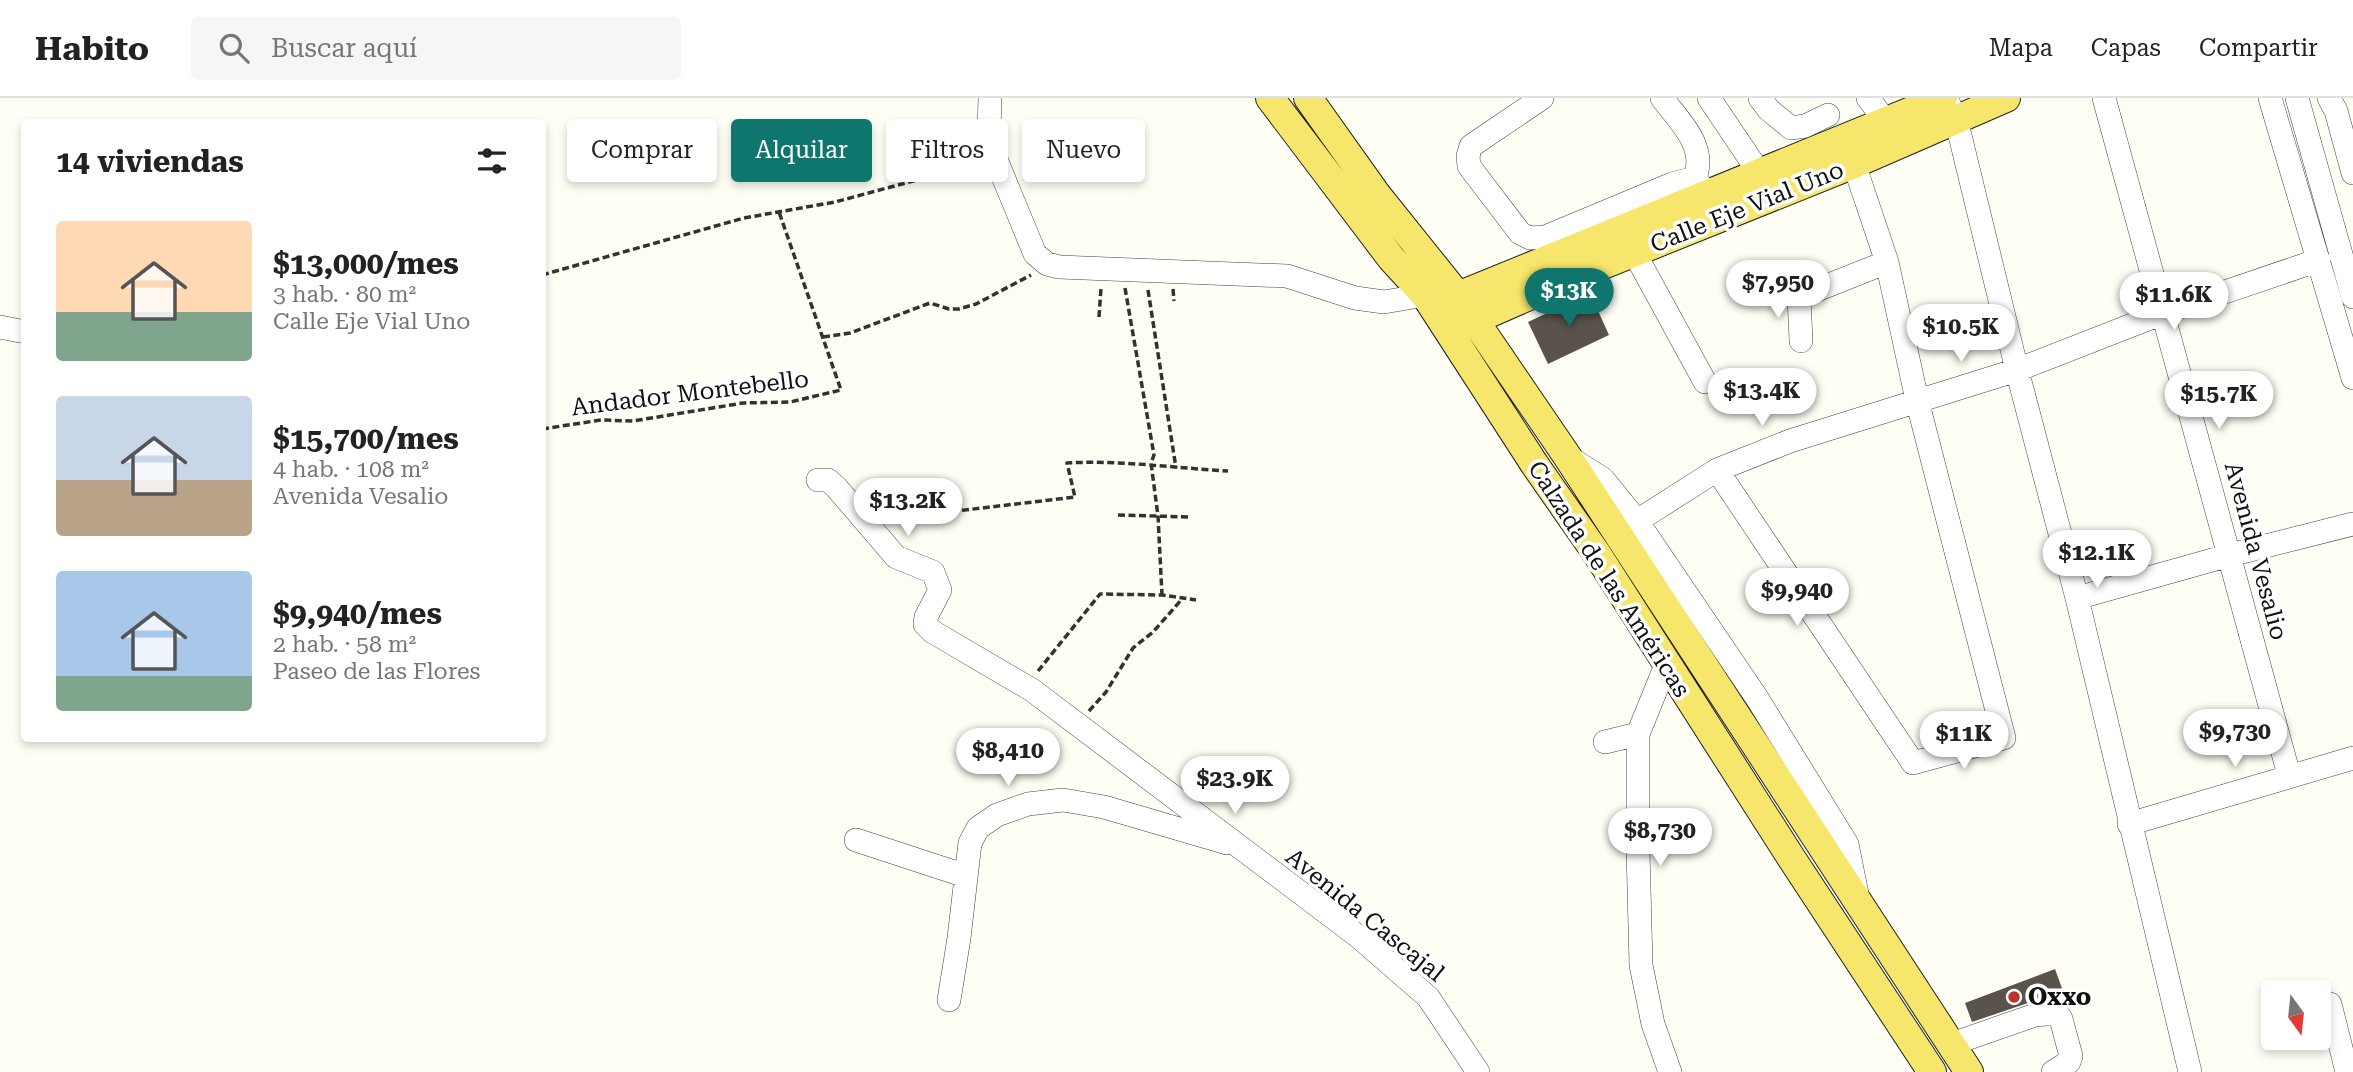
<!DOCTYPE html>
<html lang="es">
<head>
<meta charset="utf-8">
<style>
	:root { --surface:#fff; --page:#f6f6f6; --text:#222; --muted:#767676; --line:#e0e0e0; --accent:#0f766e }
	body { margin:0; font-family:"Roboto Serif",serif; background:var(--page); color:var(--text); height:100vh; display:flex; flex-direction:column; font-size:26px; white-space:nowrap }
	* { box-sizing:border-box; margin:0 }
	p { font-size:23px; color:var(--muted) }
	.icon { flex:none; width:38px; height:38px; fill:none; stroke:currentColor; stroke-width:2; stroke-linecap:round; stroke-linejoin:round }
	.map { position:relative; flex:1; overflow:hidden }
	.panel { position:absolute; left:21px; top:21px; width:525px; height:623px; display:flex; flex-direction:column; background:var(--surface); border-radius:7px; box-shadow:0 4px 10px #0003 }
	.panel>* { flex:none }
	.hud { position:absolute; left:567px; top:21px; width:665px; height:63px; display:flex; gap:14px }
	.needle { width:46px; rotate:165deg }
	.fabs { position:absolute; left:2261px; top:882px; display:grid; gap:14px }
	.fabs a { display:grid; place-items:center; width:70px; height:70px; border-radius:7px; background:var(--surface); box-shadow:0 4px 10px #0003; font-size:35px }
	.price { position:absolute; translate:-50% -60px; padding:0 16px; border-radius:24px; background:#fff; color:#222; font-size:23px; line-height:46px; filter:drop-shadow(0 2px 4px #0008) }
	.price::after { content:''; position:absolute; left:50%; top:42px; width:21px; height:16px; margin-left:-10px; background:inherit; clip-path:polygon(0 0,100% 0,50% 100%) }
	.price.current { background:var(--accent); color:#fff }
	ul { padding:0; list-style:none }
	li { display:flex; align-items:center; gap:21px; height:175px; padding:0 35px }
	li span { display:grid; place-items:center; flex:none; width:196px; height:140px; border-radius:7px; color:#555 }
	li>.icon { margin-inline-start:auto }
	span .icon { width:84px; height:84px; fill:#fffc; stroke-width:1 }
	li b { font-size:30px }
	h2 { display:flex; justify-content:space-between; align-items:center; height:84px; padding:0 35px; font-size:30px }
	.pill { padding:0 24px; border-radius:7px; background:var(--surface); box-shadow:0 4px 10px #0003; font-size:24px; line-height:63px }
	.pill.current { background:var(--accent); color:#fff }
	header { display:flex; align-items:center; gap:42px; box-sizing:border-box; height:98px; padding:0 35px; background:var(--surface); border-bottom:2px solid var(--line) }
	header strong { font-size:33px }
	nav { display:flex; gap:38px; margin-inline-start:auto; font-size:24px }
	.search { width:490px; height:63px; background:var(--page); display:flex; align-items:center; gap:18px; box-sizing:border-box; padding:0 24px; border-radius:7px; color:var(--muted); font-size:26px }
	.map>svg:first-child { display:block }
</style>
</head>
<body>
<header>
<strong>Habito</strong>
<div class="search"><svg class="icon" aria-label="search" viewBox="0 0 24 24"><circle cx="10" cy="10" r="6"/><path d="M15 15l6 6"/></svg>Buscar aquí</div>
<nav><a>Mapa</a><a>Capas</a><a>Compartir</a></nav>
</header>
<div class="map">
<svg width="2353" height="974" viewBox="0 0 2353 974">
	<rect width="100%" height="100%" fill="#fffef4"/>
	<path fill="#59534c" d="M1590 195 1609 237 1548 266 1528 224Z
		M2055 871 2063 893 1972 924 1965 905Z"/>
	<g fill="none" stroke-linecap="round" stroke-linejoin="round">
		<defs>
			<path id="minor" d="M990 0 989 35 995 59 1035 156 1047 166 1059 169 1287 178 1355 200 1384 204 1425 197 1438 190
				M1542 0 1471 48 1468 58 1469 68 1520 135 1530 140 1545 139 1672 86 1695 80 1708 97
				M1662 0C1680 24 1707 48 1695 80
				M1709 0 1752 64 1767 90
				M1760 0 1769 12 1791 30 1805 28 1828 17
				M1868 0 1887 25
				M2104 0 2289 677
				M2270 0 2353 280
				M2297 0 2353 199
				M2329 0 2336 13 2353 75
				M1949 6 1956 21 2017 272 2077 500 2190 974
				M1634 154 1705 284
				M0 229 20 233
				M1801 243 1799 199 1887 164
				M1570 360 1603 381 1637 423 1757 600 1847 746 1857 796
				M1717 372 1913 665 2004 640 1917 302 1887 164 1854 66
				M818 382H828L836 389 896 459 933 474 940 492 926 519 925 526 933 534 1032 592 1359 839 1428 899 1478 974
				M1637 423 1717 372 1790 343 2017 272 2163 215 2319 162
				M2077 500 2230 457 2353 426
				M1666 567 1638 636V752L1641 867 1653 926 1670 974
				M1605 644 1638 636
				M2129 726 2353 660
				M856 742 966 778
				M949 902 959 840 970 745 978 730 997 717 1028 706 1063 702 1104 709 1227 745
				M2330 906 2347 974
				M1952 946 2035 917 2057 915 2061 921 2071 958 2069 964 2053 974"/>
			<path id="major" d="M1270 0 1391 160 1425 197 1535 367 1597 456 1792 761 1932 974
				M1308 0 1377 97 1458 198 1567 358 1969 974
				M1442 208 1458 198 1943 0
				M1459 231 1474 222 1568 181 1854 66 2006 0"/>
		</defs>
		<use href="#minor" stroke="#434343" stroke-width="24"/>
		<use href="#major" stroke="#212121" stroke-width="30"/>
		<path stroke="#323232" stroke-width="3.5" stroke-dasharray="7 3.5" stroke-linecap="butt" d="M904 50 971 43
			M542 177 744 120 835 104 976 66
			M1125 190 1154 357 1151 365 1158 418 1162 497
			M1173 191 1174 203
			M1148 192 1176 370
			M1099 219 1101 190
			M823 239 850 235 930 205 949 211H959L976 206 1031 177
			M542 331 601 322 633 323 743 305 790 304 841 292 779 114
			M1118 417 1190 419
			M889 421 1075 399 1067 365C1121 362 1174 370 1228 373
			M1038 573 1100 496 1162 497 1196 502
			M1089 613 1106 594 1133 550 1153 534 1183 500"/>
		<use href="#minor" stroke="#fff" stroke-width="23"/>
		<use href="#major" stroke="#f7e66c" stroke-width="28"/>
	</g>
	<circle fill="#c13328" stroke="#fff" stroke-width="2.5" cx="2014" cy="899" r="7"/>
	<g text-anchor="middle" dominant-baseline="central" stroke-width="7" stroke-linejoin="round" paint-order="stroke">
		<g font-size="24" fill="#101010" stroke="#fff">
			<text transform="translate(1747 109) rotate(-22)">Calle Eje Vial Uno</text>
			<text transform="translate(690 295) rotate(-7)">Andador Montebello</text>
			<text transform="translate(2256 453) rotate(75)">Avenida Vesalio</text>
			<text transform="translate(1609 481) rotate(57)">Calzada de las Américas</text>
			<text transform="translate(1365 817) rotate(39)">Avenida Cascajal</text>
		</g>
		<g font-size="24" font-weight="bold" fill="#101010" stroke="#fff" text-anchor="start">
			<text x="2028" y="899">Oxxo</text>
		</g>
	</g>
</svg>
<div class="fabs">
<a><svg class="needle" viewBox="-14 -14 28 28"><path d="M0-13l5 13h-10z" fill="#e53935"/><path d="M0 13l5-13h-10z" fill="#767676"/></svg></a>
</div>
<b class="price" style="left:1778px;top:222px">$7,950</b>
<b class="price current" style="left:1569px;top:230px">$13K</b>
<b class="price" style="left:2174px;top:234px">$11.6K</b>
<b class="price" style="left:1961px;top:266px">$10.5K</b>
<b class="price" style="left:1762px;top:330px">$13.4K</b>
<b class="price" style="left:2219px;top:333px">$15.7K</b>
<b class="price" style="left:908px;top:440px">$13.2K</b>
<b class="price" style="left:2097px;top:492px">$12.1K</b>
<b class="price" style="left:1797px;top:530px">$9,940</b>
<b class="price" style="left:2235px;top:671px">$9,730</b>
<b class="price" style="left:1964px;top:673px">$11K</b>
<b class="price" style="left:1008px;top:690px">$8,410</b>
<b class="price" style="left:1235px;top:718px">$23.9K</b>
<b class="price" style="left:1660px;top:770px">$8,730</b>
<div class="hud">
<a class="pill">Comprar</a>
<a class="pill current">Alquilar</a>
<a class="pill">Filtros</a>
<a class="pill">Nuevo</a>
</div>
<section class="panel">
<h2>14 viviendas<svg class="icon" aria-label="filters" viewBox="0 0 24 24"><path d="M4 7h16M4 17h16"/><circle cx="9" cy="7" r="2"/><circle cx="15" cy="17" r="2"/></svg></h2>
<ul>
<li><span style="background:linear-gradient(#ffd9b3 65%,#7fa58c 0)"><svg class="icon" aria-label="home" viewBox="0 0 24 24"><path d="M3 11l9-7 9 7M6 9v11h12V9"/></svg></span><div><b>$13,000/mes</b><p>3 hab. · 80 m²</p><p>Calle Eje Vial Uno</p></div></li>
<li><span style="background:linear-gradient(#c9d6e8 60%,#b9a48a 0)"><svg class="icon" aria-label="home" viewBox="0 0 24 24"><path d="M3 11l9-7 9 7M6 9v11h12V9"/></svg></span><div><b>$15,700/mes</b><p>4 hab. · 108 m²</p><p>Avenida Vesalio</p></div></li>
<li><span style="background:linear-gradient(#a9c7e8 75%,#7fa58c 0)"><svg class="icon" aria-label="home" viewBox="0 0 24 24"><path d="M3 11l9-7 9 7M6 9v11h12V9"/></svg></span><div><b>$9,940/mes</b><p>2 hab. · 58 m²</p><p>Paseo de las Flores</p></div></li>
</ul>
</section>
</div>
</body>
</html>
